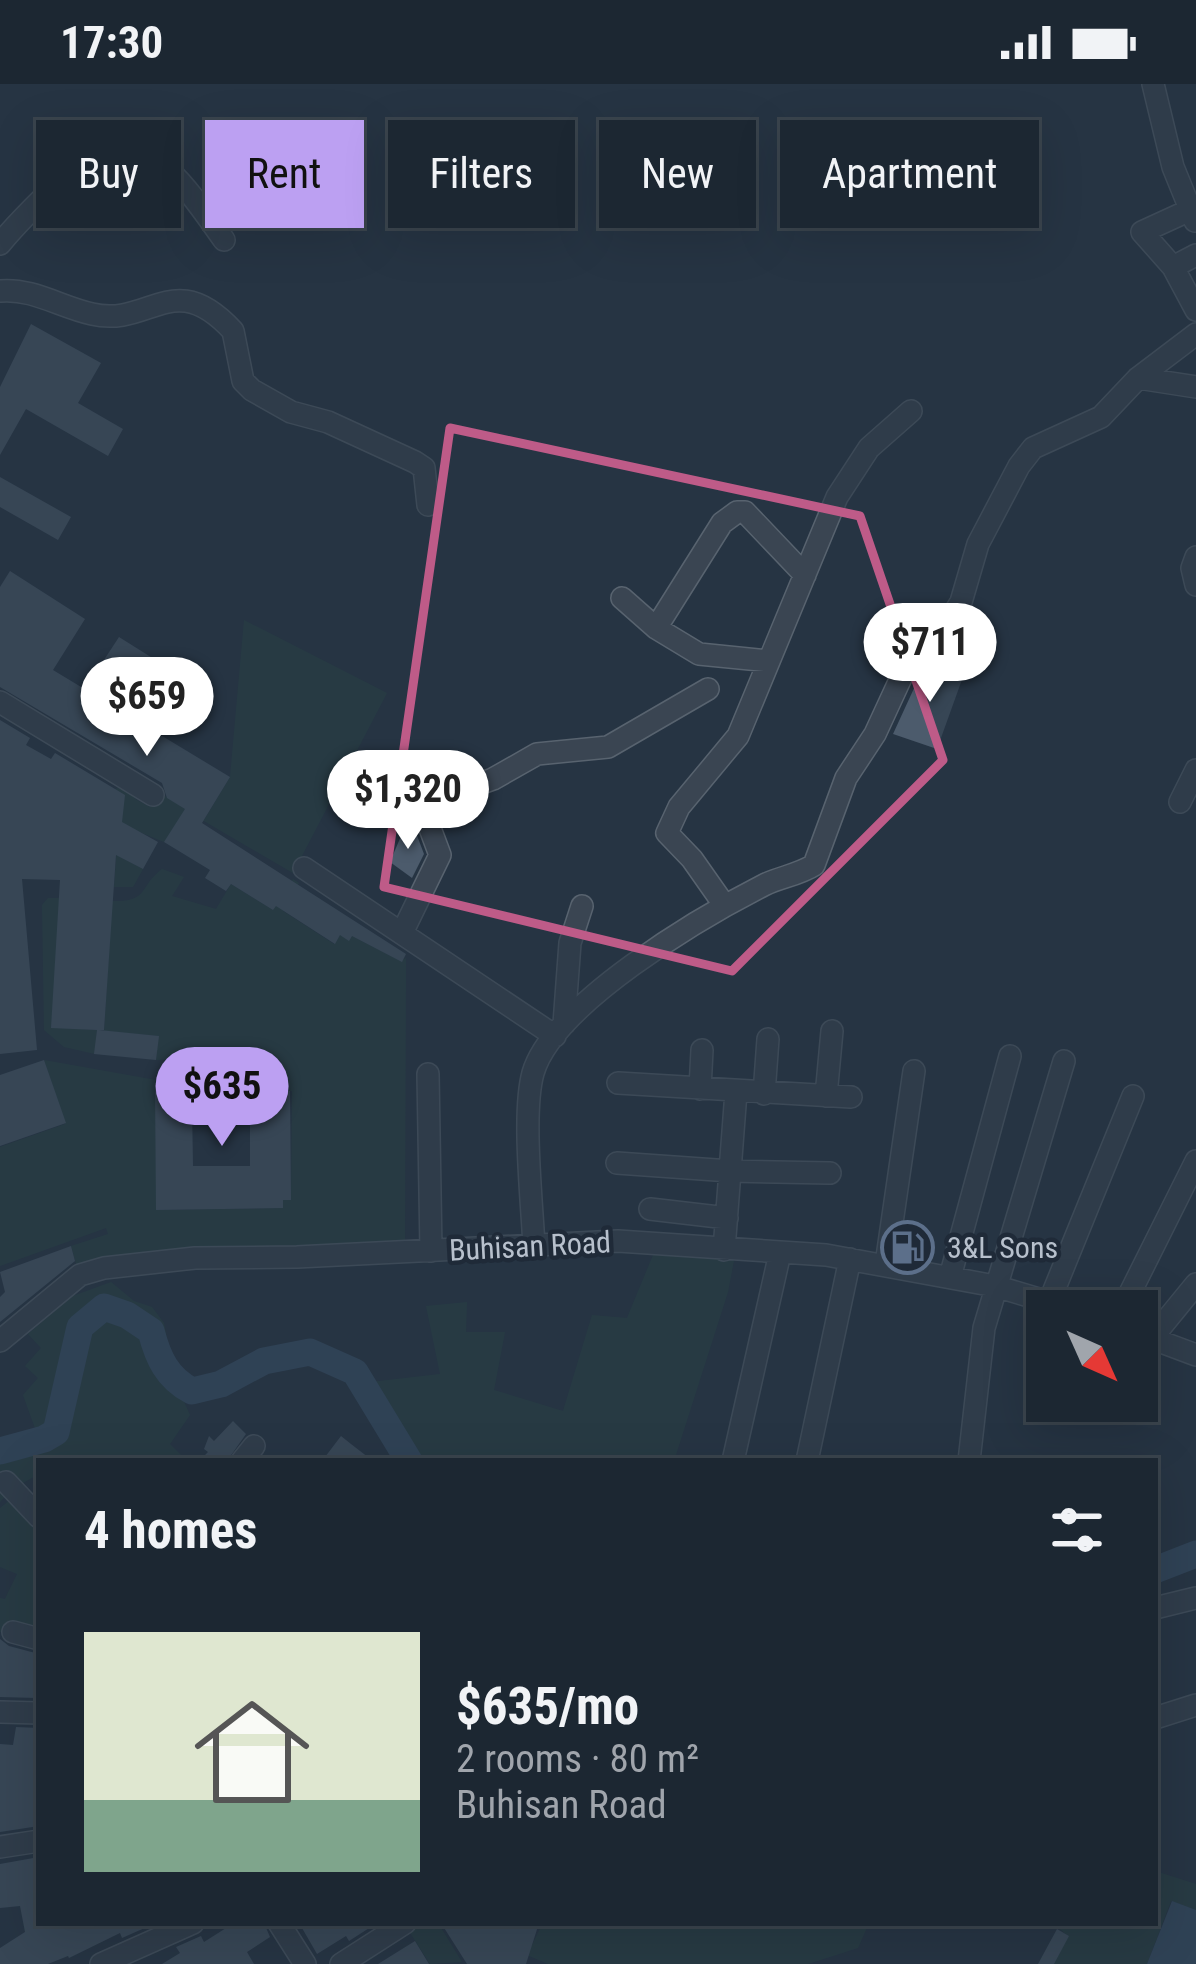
<!DOCTYPE html>
<html lang="en">
<head>
<meta charset="utf-8">
<style>
	:root { --surface:#1c2732; --page:#252f3a; --text:#f1f3f6; --muted:#a0a5ac; --line:#3a444d; --accent:#bca0f2 }
	body { margin:0; font-family:"Roboto Condensed",sans-serif; background:var(--page); color:var(--text); height:100vh; display:flex; flex-direction:column; font-size:45px; white-space:nowrap }
	* { box-sizing:border-box; margin:0 }
	p { font-size:39px; color:var(--muted) }
	.icon { flex:none; width:66px; height:66px; fill:none; stroke:currentColor; stroke-width:2; stroke-linecap:round; stroke-linejoin:round }
	.map { position:relative; flex:1; overflow:hidden }
	.side { position:absolute; left:36px; top:1374px; width:1122px; height:468px; display:flex; flex-direction:column; background:var(--surface); border-radius:0px; box-shadow:0 12px 48px #0002,0 0 0 3px var(--line) }
	.side>* { flex:none }
	.hud { position:absolute; left:36px; top:36px; width:1125px; height:108px; display:flex; gap:24px }
	.needle { width:78px; rotate:135deg }
	.fabs { position:absolute; left:1026px; top:1206px; display:grid; gap:24px }
	.fabs a { display:grid; place-items:center; width:132px; height:132px; border-radius:0px; background:var(--surface); box-shadow:0 12px 48px #0002,0 0 0 3px var(--line); font-size:60px }
	.price { position:absolute; translate:-50% -102px; padding:0 27px; border-radius:42px; background:#fff; color:#222; font-size:39px; line-height:78px; filter:drop-shadow(0 3px 6px #0008) }
	.price::after { content:''; position:absolute; left:50%; top:72px; width:36px; height:27px; margin-left:-18px; background:inherit; clip-path:polygon(0 0,100% 0,50% 100%) }
	.price.current { background:var(--accent); color:#111 }
	ul { padding:0; list-style:none }
	li { display:flex; align-items:center; gap:36px; height:300px; padding:0 48px }
	li+li { border-top:3px solid var(--line) }
	li span { display:grid; place-items:center; flex:none; width:336px; height:240px; border-radius:0px; color:#555 }
	li>.icon { margin-inline-start:auto }
	span .icon { width:144px; height:144px; fill:#fffc; stroke-width:1 }
	li b { font-size:51px }
	h2 { display:flex; justify-content:space-between; align-items:center; height:144px; padding:0 48px; font-size:51px }
	.tag { padding:0 42px; border-radius:0px; background:var(--surface); box-shadow:0 12px 48px #0002,0 0 0 3px var(--line); font-size:42px; line-height:108px }
	.tag.current { background:var(--accent); color:#111 }
	.status { display:flex; justify-content:space-between; align-items:center; height:84px; padding:0 60px; background:var(--surface); direction:ltr }
	.status svg { height:33px; fill:currentColor }
	.map>svg:first-child { display:block }
</style>
</head>
<body>
<div class="status"><b>17:30</b><svg viewBox="0 0 49 12"><path d="M0 12V9h3v3zM5 12V6h3v6zM10 12V3h3v9zM15 12V0h3v12zM26 1h20v11H26zM47 4h2v5h-2z"/></svg></div>
<div class="map">
<svg width="1196" height="1880" viewBox="0 0 1196 1880">
	<rect width="100%" height="100%" fill="#263443"/>
	<path fill="#284244" d="M244 536 387 609 293 789 204 737 164 758 137 747 123 774 143 785 133 803H114L118 746 82 716 124 702 134 708 135 715 150 723 160 709 204 736 230 693Z
		M162 785 184 793 172 812 216 825 231 800 273 826 293 795 299 799 283 827 334 860 340 851 352 852 401 877 406 874 405 1156 77 1183 71 1162 108 1150 106 1144 0 1182V1063L65 1040 44 976 156 996V1126L282 1124 283 1116H291L292 1007 192 1008 193 985 177 975 156 976 158 952 104 947 112 817C150 818 138 803 162 785Z
		M48 814H60L52 943 97 946 95 970 64 963 44 946 42 821Z
		M658 1159 736 1166 728 1208 674 1377H409L362 1299 440 1290 426 1222 467 1218 466 1248H505L494 1306 563 1327 592 1231 627 1234Z
		M111 1198 134 1217 152 1223 164 1239 175 1298 190 1331 170 1360 187 1377H39V1390L12 1405 0 1418V1359L36 1347 23 1311 38 1294 25 1282 41 1264 28 1250 73 1212Z
		M15 1412 39 1442V1560L0 1548V1514L5 1515 17 1490 0 1483V1424Z
		M1155 1787 1196 1800V1826L1171 1817 1147 1880H1054L1068 1852 1053 1839H1155Z
		M422 1839H438L462 1878 430 1880 409 1847Z
		M543 1839H869L858 1864 808 1880H548L527 1871Z"/>
	<path fill="#3b526c" d="M1172 1817 1196 1826V1880H1147Z"/>
	<g fill="none" stroke-linecap="round" stroke-linejoin="round">
		<path stroke="#3b526c" stroke-width="27" d="M0 1367 44 1355 56 1348 80 1243 104 1223 127 1231 151 1247C158 1274 167 1294 192 1307L221 1300 264 1277 310 1268 355 1288 409 1377
			M1155 1486 1196 1470"/>
	</g>
	<path fill="#4c5b6c" fill-rule="evenodd" d="M31 240 101 279 78 319 123 345 108 372 26 325 0 371V303Z
		M0 393 71 433 58 456 0 423Z
		M10 487 85 535 53 586 230 693 202 739 406 870 402 878 352 852 349 857 340 851 335 860 276 822 273 826 231 800 226 807 205 794 210 786 164 758 185 725 167 714 162 699 0 603V503Z
		M119 553 205 607 186 636 100 582Z
		M927 576 964 590 937 665 893 650Z
		M0 636 30 654 26 661 51 675 55 669 125 711 122 738 158 758 143 785 116 771 104 946H99L159 952 156 976 94 970 97 946 51 944 60 796 22 795 37 966 0 970Z
		M407 738 413 741 424 770 412 794 390 778Z
		M44 976 66 1039 0 1062V991Z
		M155 999H192V1008L290 1007 291 1116H283V1124L156 1126ZM250 1022V1082H193L192 1023Z
		M71 1162 75 1177 0 1238V1213L5 1208 0 1188Z
		M233 1337 246 1350 227 1377H199L208 1368 204 1365 209 1352 214 1357Z
		M341 1352 351 1360 373 1377H322Z
		M0 1555 9 1562 39 1570 37 1614 0 1613Z
		M16 1643 39 1644V1742L0 1748V1660L13 1661Z
		M39 1773V1839H156L122 1854 120 1849 69 1874 68 1872 48 1880H0V1864L25 1848 20 1822 0 1824V1780Z
		M234 1839H264L270 1853 247 1868 254 1880H162L180 1869 176 1863 201 1852 204 1858Z
		M310 1839H377L349 1857 346 1852 317 1870 302 1844Z
		M441 1839H539L526 1880H467Z
		M1057 1845 1069 1852 1054 1880H1038Z
		M415 1857 429 1880H378Z"/>
	<g fill="none" stroke-linecap="round" stroke-linejoin="round">
		<defs>
			<path id="minor" d="M1153 0 1173 83 1195 137
				M1190 126 1142 148 1173 183 1196 226
				M0 160C16 140 34 123 52 105 67 90 83 70 103 63 153 46 200 123 224 156
				M1173 183 1196 171
				M0 207C33 204 60 223 92 230 150 244 173 182 233 247L243 297 252 306 291 328 328 338 415 378 424 384 428 421
				M1138 294 1196 303
				M1196 473 1192 484 1196 501
				M622 514 656 544 699 570 769 577
				M656 544 722 439 737 428H745L805 491
				M0 618 153 711
				M349 686 425 731 440 771 402 849
				M1180 718 1196 686
				M414 724 493 695 537 670 608 663 708 605
				M304 784 555 952
				M725 822 692 775 667 749 679 723 738 652 837 413 869 364 911 327
				M564 940 570 859 582 822
				M428 990 431 1167
				M618 999 851 1013
				M700 1005 702 966
				M764 1010 768 955
				M826 1012 832 947
				M617 1079 730 1087 830 1089
				M650 1125 727 1134
				M534 1163C532 1118 522 1029 533 989 553 920 701 833 764 801 780 793 798 791 814 781L846 694 875 650 912 570 955 528 961 518 978 460 1019 382 1033 364 1101 333 1138 294 1196 250
				M724 1166 736 1008
				M886 1180 914 987
				M950 1193 1010 972
				M1050 1216 1133 1012
				M1121 1227 1196 1077
				M1137 1249 1196 1271
				M1151 1255 1196 1200
				M0 1257 80 1191 104 1184 195 1174 297 1173 618 1157 826 1171 995 1202 1079 1227
				M242 1377 254 1362
				M733 1377 780 1169
				M807 1377 850 1175
				M969 1377 984 1244 1064 977
				M6 1398 39 1433
				M1155 1524 1196 1514
				M13 1548 39 1555
				M0 1628 39 1629
				M1155 1634 1196 1621
				M0 1763 39 1757
				M279 1839 305 1880
				M101 1880 193 1839
				M341 1880 405 1839"/>
		</defs>
		<use href="#minor" stroke="#58636f" stroke-width="24"/>
		<use href="#minor" stroke="#3a4552" stroke-width="21"/>
	</g>
	<path d="M0 0H1196V1880H0ZM450 344 860 432 943 676 732 887 384 803Z" fill="#263443" fill-opacity=".55" fill-rule="evenodd"/>
	<path fill="none" stroke="#be5b88" stroke-width="9" stroke-linejoin="round" d="M450 344 860 432 943 676 732 887 384 803Z"/>
	<defs>
		<symbol id="fuel-ring" viewBox="-11 -11 22 22"><circle r="9.5" fill="#1f2a38" stroke="#5c6f8a" stroke-width="1.5"/><path d="M-5.5-6h7V0h2V4h1.3V-2.5L3-4.5l.8-.8L6-3V5H2.5V1h-1V6h-7ZM-4.2-4.7v3.2H.2V-4.7Z" fill="#5c6f8a"/></symbol>
	</defs>
	<g fill-rule="evenodd">
		<use href="#fuel-ring" x="878" y="1134" width="59" height="59"/>
	</g>
	<g text-anchor="middle" dominant-baseline="central" stroke-width="9" stroke-linejoin="round" paint-order="stroke">
		<g font-size="30" fill="#b7c0cc" stroke="#1f2a38">
			<text transform="translate(530 1162) rotate(-3)">Buhisan Road</text>
		</g>
		<g font-size="30" fill="#b7c0cc" stroke="#1f2a38" text-anchor="start">
			<text x="947" y="1163">3&amp;L Sons</text>
		</g>
	</g>
</svg>
<div class="fabs">
<a><svg class="needle" viewBox="-14 -14 28 28"><path d="M0-13l5 13h-10z" fill="#e53935"/><path d="M0 13l5-13h-10z" fill="#a0a5ac"/></svg></a>
</div>
<b class="price" style="left:930px;top:621px">$711</b>
<b class="price" style="left:147px;top:675px">$659</b>
<b class="price" style="left:408px;top:768px">$1,320</b>
<b class="price current" style="left:222px;top:1065px">$635</b>
<div class="hud">
<a class="tag">Buy</a>
<a class="tag current">Rent</a>
<a class="tag">Filters</a>
<a class="tag">New</a>
<a class="tag">Apartment</a>
</div>
<section class="side">
<h2>4 homes<svg class="icon" aria-label="filters" viewBox="0 0 24 24"><path d="M4 7h16M4 17h16"/><circle cx="9" cy="7" r="2"/><circle cx="15" cy="17" r="2"/></svg></h2>
<ul>
<li><span style="background:linear-gradient(#dfe7d0 70%,#7fa58c 0)"><svg class="icon" aria-label="home" viewBox="0 0 24 24"><path d="M3 11l9-7 9 7M6 9v11h12V9"/></svg></span><div><b>$635/mo</b><p>2 rooms · 80 m²</p><p>Buhisan Road</p></div></li>
</ul>
</section>
</div>
</body>
</html>
